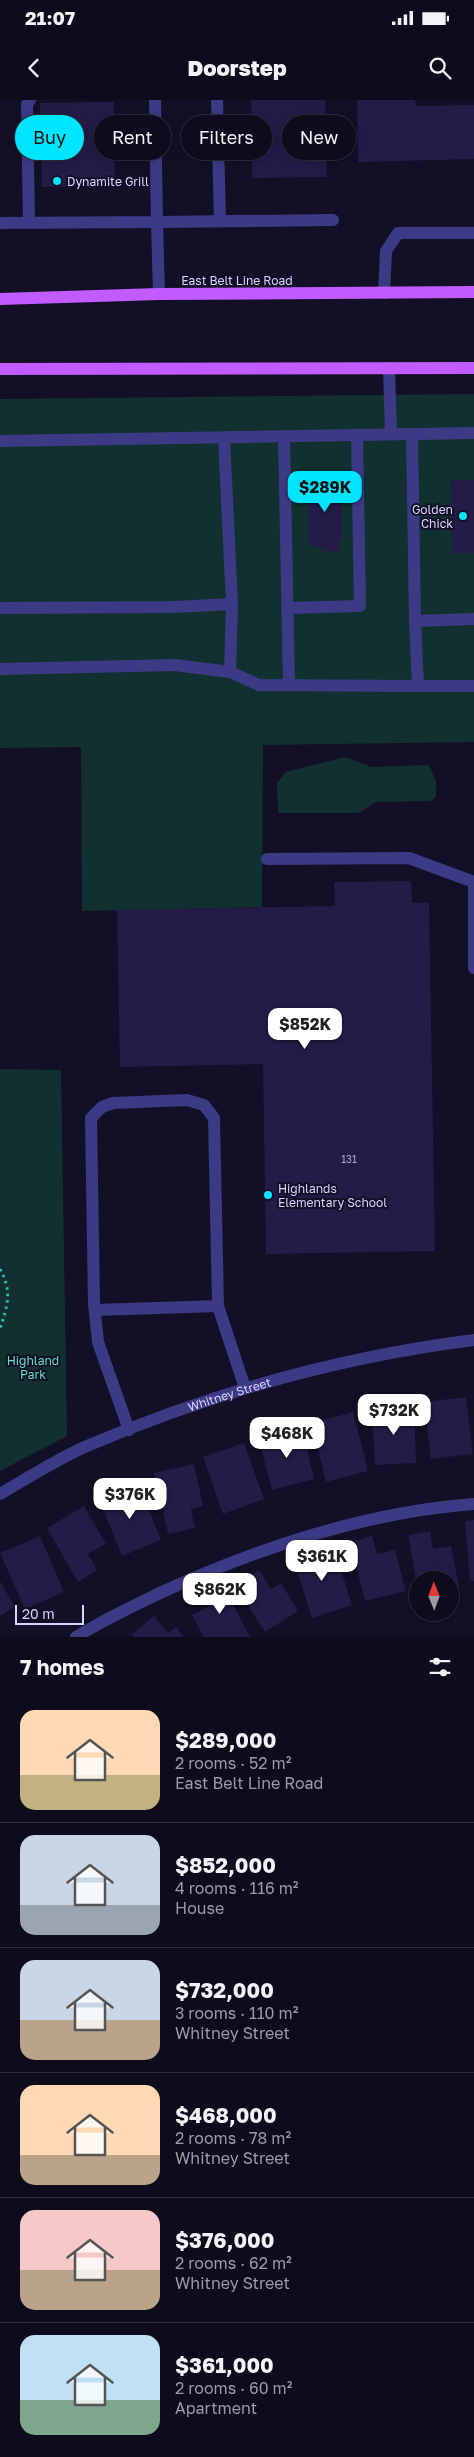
<!DOCTYPE html>
<html lang="en">
<head>
<meta charset="utf-8">
<style>
	:root { --surface:#0e0b1c; --page:#1c1929; --text:#f1f3f6; --muted:#9b9ba3; --line:#2e2b3b; --accent:#00e5ff }
	body { margin:0; font-family:"Golos Text",sans-serif; background:var(--page); color:var(--text); height:100vh; display:flex; flex-direction:column; font-size:19px; white-space:nowrap }
	* { box-sizing:border-box; margin:0 }
	p { font-size:16px; color:var(--muted) }
	.icon { flex:none; width:28px; height:28px; fill:none; stroke:currentColor; stroke-width:2; stroke-linecap:round; stroke-linejoin:round }
	.map { position:relative; height:1537px; overflow:hidden }
	.details { display:flex; flex-direction:column; background:var(--surface); flex:1 }
	.details>* { flex:none }
	.banner { position:absolute; left:15px; top:15px; width:445px; height:45px; display:flex; gap:10px }
	.needle { width:32px; rotate:359deg }
	.fabs { position:absolute; left:409px; top:1471px; display:grid; gap:10px }
	.fabs a { display:grid; place-items:center; width:50px; height:50px; border-radius:50%; background:var(--surface); box-shadow:0 2px 12px #0003,0 0 0 1px var(--line); font-size:25px }
	.scale { position:absolute; left:15px; bottom:12px; width:69px; box-sizing:border-box; padding-left:5px; border:2px solid #d9d4ff; border-top:0; font-size:14px; line-height:18px; white-space:nowrap; color:#d9d4ff; -webkit-text-stroke:4px #130f26; paint-order:stroke }
	.price { position:absolute; translate:-50% -42px; padding:0 11px; border-radius:10px; background:#fff; color:#222; font-size:16px; line-height:32px; filter:drop-shadow(0 1px 2px #0008) }
	.price::after { content:''; position:absolute; left:50%; top:30px; width:15px; height:11px; margin-left:-8px; background:inherit; clip-path:polygon(0 0,100% 0,50% 100%) }
	.price.active { background:var(--accent); color:#111 }
	ul { padding:0; list-style:none }
	li { display:flex; align-items:center; gap:15px; height:125px; padding:0 20px }
	li+li { border-top:1px solid var(--line) }
	li span { display:grid; place-items:center; flex:none; width:140px; height:100px; border-radius:15px; color:#555 }
	li>.icon { margin-inline-start:auto }
	span .icon { width:60px; height:60px; fill:#fffc; stroke-width:1 }
	li b { font-size:21px }
	h2 { display:flex; justify-content:space-between; align-items:center; height:60px; padding:0 20px; font-size:21px }
	.tag { padding:0 18px; border-radius:22px; background:var(--surface); box-shadow:0 2px 12px #0003,0 0 0 1px var(--line); font-size:18px; line-height:45px }
	.tag.active { background:var(--accent); color:#111 }
	.status { display:flex; justify-content:space-between; align-items:center; height:35px; padding:0 25px; background:var(--surface); direction:ltr }
	.status svg { height:14px; fill:currentColor }
	header { display:flex; justify-content:space-between; align-items:center; height:65px; padding:0 20px; background:var(--surface); font-size:22px; font-weight:800 }
	.map>svg:first-child { display:block }
</style>
</head>
<body>
<div class="status"><b>21:07</b><svg viewBox="0 0 49 12"><path d="M0 12V9h3v3zM5 12V6h3v6zM10 12V3h3v9zM15 12V0h3v12zM26 1h20v11H26zM47 4h2v5h-2z"/></svg></div>
<header><svg class="icon" aria-label="back" viewBox="0 0 24 24"><path d="M15 5l-7 7 7 7"/></svg>Doorstep<svg class="icon" aria-label="search" viewBox="0 0 24 24"><circle cx="10" cy="10" r="6"/><path d="M15 15l6 6"/></svg></header>
<div class="map">
<svg width="474" height="1537" viewBox="0 0 474 1537">
	<rect width="100%" height="100%" fill="#130f26"/>
	<path fill="#12302f" d="M474 294V642L263 645 262 807 82 811 81 647 0 648V299Z
		M346 657 371 667 429 665 436 681V697L431 701 376 702 359 713H278L277 683 286 672Z
		M0 969 61 970 67 1336 0 1371Z"/>
	<path fill="#241b47" d="M251 0H325L327 77 252 78Z
		M357 0H415L416 6 474 5V59L358 62Z
		M114 2 115 86 42 87 40 3Z
		M308 377H342V439H339L340 451H322V446L308 447Z
		M451 380H474V453H452Z
		M411 781 412 803H429L435 1151 266 1154 263 964 120 967 117 810 335 806 334 782Z
		M466 1297 473 1354 431 1359 424 1302Z
		M414 1308 416 1363 375 1365 372 1310Z
		M353 1312 368 1371 326 1382 312 1323Z
		M302 1329 314 1379 272 1390 259 1340Z
		M244 1343 264 1399 223 1414 203 1357Z
		M194 1364 203 1406 191 1409 195 1428 168 1434 154 1373Z
		M138 1383 161 1440 122 1456 99 1399Z
		M84 1406 106 1444 88 1454 97 1470 78 1482 47 1428Z
		M474 1420V1481H470L465 1421Z
		M430 1431 433 1449 451 1446 459 1486 450 1488V1480H416L408 1435Z
		M40 1436 64 1492 25 1509 0 1453Z
		M372 1436 377 1454 395 1450 406 1491 365 1501 350 1442Z
		M333 1445 352 1505 312 1518 293 1458Z
		M259 1470 271 1489 281 1483 298 1511 265 1532 235 1486Z
		M0 1481 15 1507 0 1516Z
		M221 1481 250 1537H204L192 1515 210 1506 202 1490Z
		M154 1516 168 1533 176 1527 184 1537H134L132 1534Z"/>
	<g fill="none" stroke-linecap="round" stroke-linejoin="round">
		<path stroke="#2fb8b0" stroke-width="3" stroke-dasharray="2.5 4" stroke-linecap="butt" d="M0 1169C13 1193 7 1206 0 1229"/>
		<g stroke="#3d3a85" stroke-width="12">
			<path d="M217 0 220 121"/>
			<path d="M0 123 157 122 155 0"/>
			<path d="M29 123 27 4 30 0"/>
			<path d="M384 193 386 151 398 133H474"/>
			<path d="M159 194 157 122 333 120"/>
			<path d="M389 268 391 334"/>
			<path d="M412 335 415 521"/>
			<path d="M284 336 289 585"/>
			<path d="M0 341 474 333"/>
			<path d="M0 508 174 507 232 504 224 338"/>
			<path d="M287 508 360 506 357 335"/>
			<path d="M474 519 415 521 418 586H474"/>
			<path d="M0 569 175 565 230 572 259 585 418 586"/>
			<path d="M230 572 232 504"/>
			<path d="M267 759 409 758 474 782"/>
			<path d="M474 783V868"/>
			<path d="M95 1210 218 1206"/>
			<path d="M129 1330 98 1242 94 1204 91 1018 102 1007 113 1003 187 1000 204 1005 214 1018 218 1206 245 1288"/>
			<path id="s1" d="M0 1394C28 1378 57 1359 87 1346 211 1293 340 1257 474 1240"/>
			<path d="M76 1537C103 1520 131 1507 160 1493 258 1448 365 1412 474 1404"/>
		</g>
		<path stroke="#c25bff" stroke-width="12" d="M0 199 159 194 474 192
			M0 269 474 268"/>
	</g>
	<g fill="#00e5ff" stroke="#130f26" stroke-width="2">
		<circle cx="57" cy="81" r="5"/>
		<circle cx="463" cy="416" r="5"/>
		<circle cx="268" cy="1095" r="5"/>
	</g>
	<g text-anchor="middle" dominant-baseline="central" stroke-width="4" stroke-linejoin="round" paint-order="stroke">
		<g font-size="10" fill="#aca6d1">
			<text x="349" y="1059">131</text>
		</g>
		<g font-size="12" fill="#d9d4ff" stroke="#130f26" text-anchor="start">
			<text x="67" y="81">Dynamite Grill</text>
			<text x="453" y="409" text-anchor="end">Golden<tspan x="453" dy="14">Chick</tspan></text>
			<text x="278" y="1088">Highlands<tspan x="278" dy="14">Elementary School</tspan></text>
		</g>
		<g font-size="12" fill="#d9d4ff" stroke="#130f26">
			<text x="237" y="180">East Belt Line Road</text>
			<text stroke="none"><textPath href="#s1" startOffset="251">Whitney Street</textPath></text>
		</g>
		<g font-size="12" fill="#5fe0c0" stroke="#130f26">
			<text x="33" y="1260">Highland<tspan x="33" dy="14">Park</tspan></text>
		</g>
	</g>
</svg>
<div class="fabs">
<a><svg class="needle" viewBox="-14 -14 28 28"><path d="M0-13l5 13h-10z" fill="#e53935"/><path d="M0 13l5-13h-10z" fill="#9b9ba3"/></svg></a>
</div>
<div class="scale">20 m</div>
<b class="price active" style="left:325px;top:413px">$289K</b>
<b class="price" style="left:305px;top:950px">$852K</b>
<b class="price" style="left:394px;top:1336px">$732K</b>
<b class="price" style="left:287px;top:1359px">$468K</b>
<b class="price" style="left:130px;top:1420px">$376K</b>
<b class="price" style="left:322px;top:1482px">$361K</b>
<b class="price" style="left:220px;top:1515px">$862K</b>
<div class="banner">
<a class="tag active">Buy</a>
<a class="tag">Rent</a>
<a class="tag">Filters</a>
<a class="tag">New</a>
</div>
</div>
<section class="details">
<h2>7 homes<svg class="icon" aria-label="filters" viewBox="0 0 24 24"><path d="M4 7h16M4 17h16"/><circle cx="9" cy="7" r="2"/><circle cx="15" cy="17" r="2"/></svg></h2>
<ul>
<li><span style="background:linear-gradient(#ffd9b3 65%,#c2b280 0)"><svg class="icon" aria-label="home" viewBox="0 0 24 24"><path d="M3 11l9-7 9 7M6 9v11h12V9"/></svg></span><div><b>$289,000</b><p>2 rooms · 52 m²</p><p>East Belt Line Road</p></div></li>
<li><span style="background:linear-gradient(#c9d6e8 70%,#9aa5b1 0)"><svg class="icon" aria-label="home" viewBox="0 0 24 24"><path d="M3 11l9-7 9 7M6 9v11h12V9"/></svg></span><div><b>$852,000</b><p>4 rooms · 116 m²</p><p>House</p></div></li>
<li><span style="background:linear-gradient(#c9d6e8 60%,#b9a48a 0)"><svg class="icon" aria-label="home" viewBox="0 0 24 24"><path d="M3 11l9-7 9 7M6 9v11h12V9"/></svg></span><div><b>$732,000</b><p>3 rooms · 110 m²</p><p>Whitney Street</p></div></li>
<li><span style="background:linear-gradient(#ffd9b3 70%,#b9a48a 0)"><svg class="icon" aria-label="home" viewBox="0 0 24 24"><path d="M3 11l9-7 9 7M6 9v11h12V9"/></svg></span><div><b>$468,000</b><p>2 rooms · 78 m²</p><p>Whitney Street</p></div></li>
<li><span style="background:linear-gradient(#f6c9c9 60%,#b9a48a 0)"><svg class="icon" aria-label="home" viewBox="0 0 24 24"><path d="M3 11l9-7 9 7M6 9v11h12V9"/></svg></span><div><b>$376,000</b><p>2 rooms · 62 m²</p><p>Whitney Street</p></div></li>
<li><span style="background:linear-gradient(#bfe0f5 65%,#7fa58c 0)"><svg class="icon" aria-label="home" viewBox="0 0 24 24"><path d="M3 11l9-7 9 7M6 9v11h12V9"/></svg></span><div><b>$361,000</b><p>2 rooms · 60 m²</p><p>Apartment</p></div></li>
</ul>
</section>
</body>
</html>
